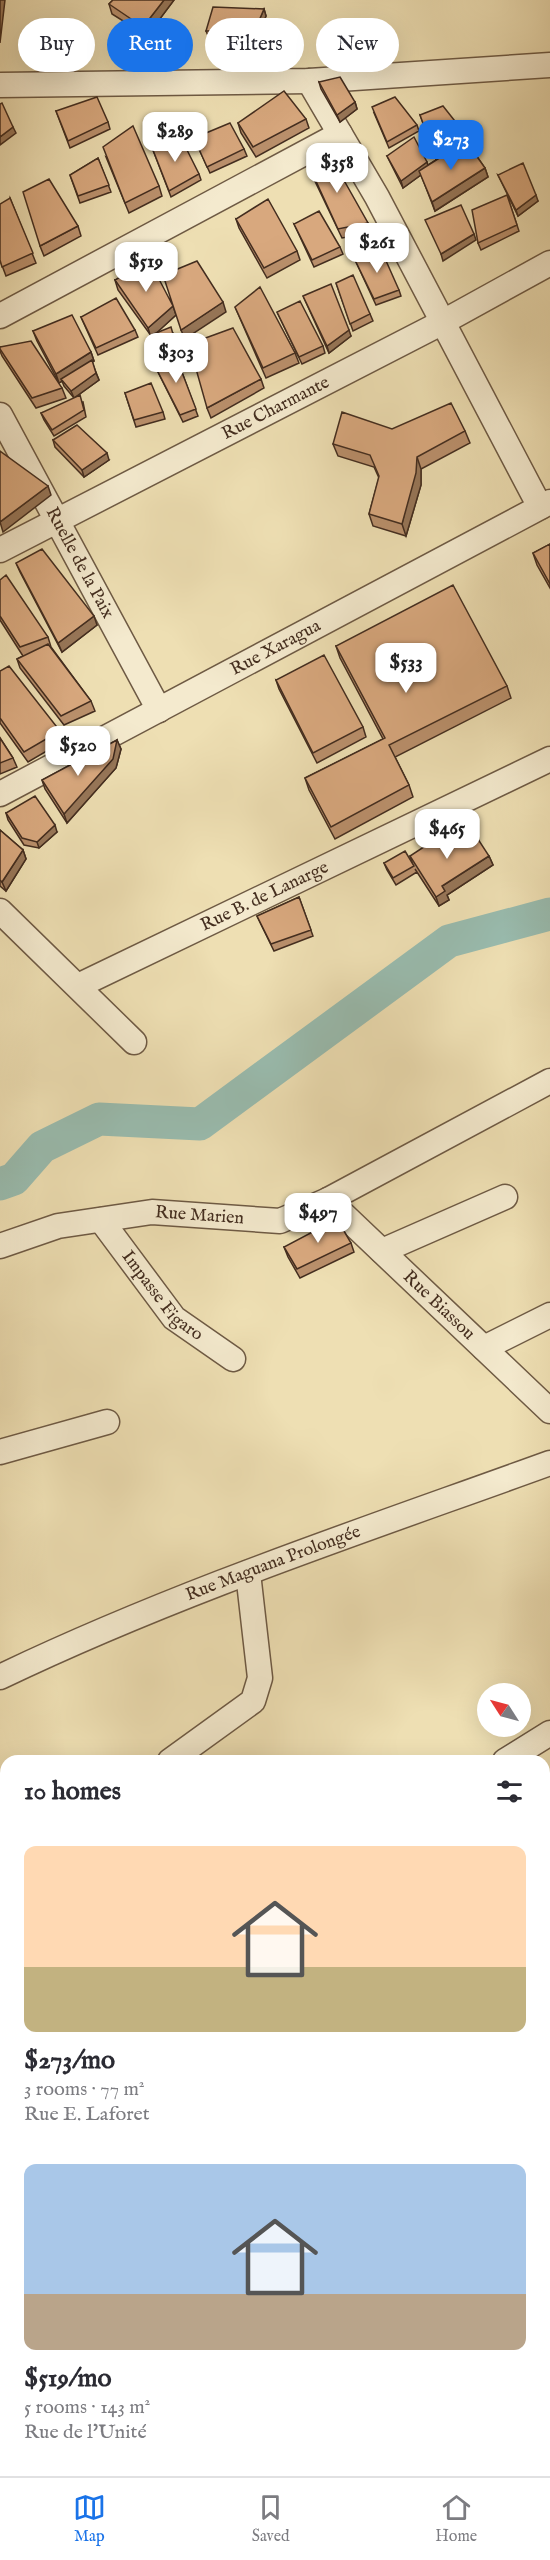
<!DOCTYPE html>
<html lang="en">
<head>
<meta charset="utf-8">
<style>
	:root { --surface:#fff; --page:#f2f2f3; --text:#2b2b33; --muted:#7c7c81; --line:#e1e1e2; --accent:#1a73e8 }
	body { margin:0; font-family:"IM FELL English",serif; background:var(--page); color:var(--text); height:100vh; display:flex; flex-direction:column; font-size:22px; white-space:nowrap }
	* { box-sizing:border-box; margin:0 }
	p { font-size:20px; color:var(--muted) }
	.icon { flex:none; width:33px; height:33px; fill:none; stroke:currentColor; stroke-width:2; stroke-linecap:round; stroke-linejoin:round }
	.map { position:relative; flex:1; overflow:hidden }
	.sheet { position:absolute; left:0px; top:1755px; width:550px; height:722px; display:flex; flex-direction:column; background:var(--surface); border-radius:18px 18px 0 0; box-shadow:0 6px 24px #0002 }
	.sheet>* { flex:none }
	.top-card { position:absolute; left:18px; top:18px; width:514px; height:54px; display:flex; gap:12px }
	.needle { width:39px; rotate:306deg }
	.fabs { position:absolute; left:477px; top:1683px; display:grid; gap:12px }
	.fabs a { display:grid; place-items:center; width:54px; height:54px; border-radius:50%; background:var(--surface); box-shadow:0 6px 24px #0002; font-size:30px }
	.price { position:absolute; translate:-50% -51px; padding:0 14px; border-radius:12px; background:#fff; color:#222; font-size:20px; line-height:39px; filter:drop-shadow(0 2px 3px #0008) }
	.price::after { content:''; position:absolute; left:50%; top:36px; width:18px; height:14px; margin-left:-9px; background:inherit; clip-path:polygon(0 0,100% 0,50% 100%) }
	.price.on { background:var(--accent); color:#fff }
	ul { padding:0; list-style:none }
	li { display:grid; align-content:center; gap:12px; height:318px; padding:0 24px }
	li span { display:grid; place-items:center; height:186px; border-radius:12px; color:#555 }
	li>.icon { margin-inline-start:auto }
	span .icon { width:108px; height:108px; fill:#fffc; stroke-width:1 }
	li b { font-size:26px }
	h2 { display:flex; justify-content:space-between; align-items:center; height:72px; padding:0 24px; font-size:26px }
	.pill { padding:0 21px; border-radius:27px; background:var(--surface); box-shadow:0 6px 24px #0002; font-size:21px; line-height:54px }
	.pill.on { background:var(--accent); color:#fff }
	.tabs { display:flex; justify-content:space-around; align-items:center; height:84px; border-top:2px solid var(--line); background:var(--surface); font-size:16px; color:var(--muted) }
	.tabs a { display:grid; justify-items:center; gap:3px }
	.tabs .on { color:var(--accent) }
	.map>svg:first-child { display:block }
</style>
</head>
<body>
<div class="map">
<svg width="550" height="2476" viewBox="0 0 550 2476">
	<rect width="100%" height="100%" fill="#eedfb3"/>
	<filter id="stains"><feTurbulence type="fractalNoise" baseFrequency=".00333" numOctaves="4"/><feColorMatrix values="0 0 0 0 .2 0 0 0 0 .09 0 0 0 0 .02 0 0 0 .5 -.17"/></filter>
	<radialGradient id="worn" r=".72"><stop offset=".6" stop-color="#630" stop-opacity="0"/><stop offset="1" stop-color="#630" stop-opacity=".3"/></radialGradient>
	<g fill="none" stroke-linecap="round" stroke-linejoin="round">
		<path stroke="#99bcaf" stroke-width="33" d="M0 1184 14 1179 42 1147 99 1119 200 1124 449 941 550 914
			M544 2123 550 2122
			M0 2220 6 2217"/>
		<defs>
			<g id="minor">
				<path d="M309 81 377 197 540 507"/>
				<path d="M0 85 309 81 550 65"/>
				<path d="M0 316 340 134"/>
				<path id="s1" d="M0 415 159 710"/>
				<path id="s2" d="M0 550 443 322 550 263"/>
				<path id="s3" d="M0 794 550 502"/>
				<path d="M0 911 134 1042"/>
				<path id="s4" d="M78 986 550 759"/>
				<path id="s5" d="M328 1200 550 1411"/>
				<path id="s6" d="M101 1220 174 1318 233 1359"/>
				<path id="s7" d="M0 1246 58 1226 152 1212 280 1221 328 1200 550 1081"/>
				<path d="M382 1251 505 1197"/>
				<path d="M484 1348 550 1315"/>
				<path d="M0 1452 107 1422"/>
				<path id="s8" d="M0 1677C177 1592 365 1530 550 1463"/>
				<path d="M170 1761 253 1701 260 1678 248 1573"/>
				<path d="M505 1761 550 1733"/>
				<path d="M0 1815 6 1814"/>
				<path d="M544 1964 550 1961"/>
				<path d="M0 2075 6 2071"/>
				<path d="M544 2220 550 2218"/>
				<path d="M544 2302 550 2299"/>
				<path d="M0 2413 6 2416"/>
				<path d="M544 2444 550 2441"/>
				<path d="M40 2470 42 2476"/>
				<path d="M214 2476 224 2470"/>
				<path d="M492 2476 501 2470"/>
			</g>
		</defs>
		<use href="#minor" stroke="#6e5a44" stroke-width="27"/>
		<use href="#minor" stroke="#f4eace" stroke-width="24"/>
	</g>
	<path fill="#ba906c" stroke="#432d1f" stroke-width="1.5" d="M113 0H174L147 36 112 14 109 4Z
		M264 9 266 16 258 36 209 38 206 31Z
		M319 82 355 102 357 109 340 122 321 89Z
		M56 111 108 122 110 129 70 148Z
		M374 113 417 125 419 131 389 148Z
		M420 115 466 135 468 142H467L485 168 488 177 435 211 421 175 403 188 387 156 428 165 436 160Z
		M306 119 309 128 256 157 241 133 238 123Z
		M194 138 244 149 247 156 210 173Z
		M153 150 199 174 201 180 171 197Z
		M106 157 159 186 162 196 129 213Z
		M98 158 111 192 80 203 70 175Z
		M309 166 368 223 372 233 342 238 312 175Z
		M498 175 538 201 518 216Z
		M507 195 519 231 481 250 478 243Z
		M10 198 36 263 6 276 0 260Z
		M236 219 297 251 300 260 267 278 239 228Z
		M294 224 340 247 343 254 314 267Z
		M78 226 81 236 44 256 40 246Z
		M356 262 399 290 401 296 376 305Z
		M115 280 173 306 176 315 156 333H173L180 354 176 356 198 416 183 422 154 364 160 361 152 337 118 290Z
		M336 283 370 314 373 321 353 331Z
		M303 296 351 336 329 353Z
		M235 307 295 353 299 363 266 378Z
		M277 312 323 346 325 353 302 364Z
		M81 317 135 330 138 337 98 355Z
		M33 331 91 352 94 361 92 362 99 380 74 398 64 386 62 381 59 383 37 341Z
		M0 347 62 388 66 398 36 408 2 356 0 351Z
		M261 379 264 388 211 418 207 408Z
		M125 393 163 412 165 419 136 427Z
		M83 402 86 417 54 436 44 420 41 413Z
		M392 429 465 431 470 443 421 469V485L406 536 373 526 369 514 379 478 374 467 338 456 333 444Z
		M53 440 109 460 84 477 55 447Z
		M550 544V588L537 565 533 553Z
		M16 563 97 625 62 652 20 572Z
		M0 580 48 637 51 647 91 701 95 711 64 725 20 668 17 659 23 656 0 620Z
		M336 646 507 686 511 698 395 757 409 785 413 797 335 839 309 790 305 778 383 739 340 658Z
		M0 671 60 731 64 741 28 762 0 723Z
		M276 680 363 727 366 737 317 763 279 689Z
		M0 738 13 758 17 767 0 774Z
		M117 740 121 749 116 768 67 823 45 789 42 780Z
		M6 813 57 832 39 848 24 845 8 820Z
		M0 830 23 850 26 859 6 891 0 886Z
		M459 847 489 856 493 865 447 895 449 900 439 906 415 869 417 872 396 885 387 870 384 863 412 862 410 856Z
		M299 897 313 936 274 951 257 916Z
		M351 1243 354 1252 300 1278 288 1257 284 1247Z"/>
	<path fill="#977658" stroke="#432d1f" stroke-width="1.5" d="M0 0H5L0 43Z
		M164 0H174L147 36 143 27Z
		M264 9 266 16 258 36 255 30Z
		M355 102 357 109 340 122 337 115Z
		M13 127 16 133 0 145V137Z
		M427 162 429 169 403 188 401 181Z
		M485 168 488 177 435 211 432 202Z
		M536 195 538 201 518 216 516 210Z
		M474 234 476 240 443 261 441 254Z
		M223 302 226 312 185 339 181 330Z
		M173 306 176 315 151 338 148 328Z
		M349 330 351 336 329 353 327 346Z
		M91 352 94 361 63 381 61 379 62 381 59 383 56 374Z
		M96 373 99 380 74 398 71 391Z
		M107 453 109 460 84 477 82 470Z
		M417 457 421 469V485L406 536 402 524Z
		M48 486 51 495 3 532 0 522Z
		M94 616 97 625 62 652 58 643Z
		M117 740 121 749 116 768 67 823 64 814Z
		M55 825 57 832 39 848 37 842Z
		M23 850 26 859 6 891 2 882Z
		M489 856 493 865 447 895 449 900 439 906 436 897 442 886Z"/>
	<path fill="#d8a87e" stroke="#432d1f" stroke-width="1.5" d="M113 0H164L143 27 109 4Z
		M213 7 264 9 255 30 206 31Z
		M340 77 355 102 337 115 319 82Z
		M284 91 306 119 253 147 238 123Z
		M97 97 108 122 68 141 56 111Z
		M395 97 417 125 387 142 372 107Z
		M2 103 13 127 0 137V104Z
		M443 106 466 135 434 153 420 115Z
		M230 123 244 149 207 167 194 138Z
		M133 126 159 186 125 203 103 147Z
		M180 136 199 174 169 191 153 150Z
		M414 137 427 162 401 181 387 156Z
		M466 141 485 168 432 202 419 171Z
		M328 152 368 223 338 229 309 166Z
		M98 158 109 185 78 196 70 175Z
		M523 163 536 195 516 210 498 175Z
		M49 179 78 226 40 246 23 192Z
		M507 195 517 225 478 243 472 210Z
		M10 198 33 253 2 267 0 260V204Z
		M268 199 297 251 264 268 236 219Z
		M461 205 474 234 441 254 425 220Z
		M319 211 340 247 312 260 294 224Z
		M379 245 399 290 374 299 356 262Z
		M149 260 173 306 148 328 115 280Z
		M197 261 223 302 181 330 163 275Z
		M353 275 370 314 350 324 336 283Z
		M331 284 349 330 327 346 303 296Z
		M260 287 295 353 263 368 235 307Z
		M116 298 135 330 96 348 81 317Z
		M300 301 323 346 299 357 277 312Z
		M72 315 91 352 56 374 33 331Z
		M171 327 177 348 158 355 151 335Z
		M233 328 261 379 207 408 189 344Z
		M31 341 62 388 32 398 0 349V347Z
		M175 354 196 409 180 415 154 364Z
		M92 360 96 373 71 391 61 379Z
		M151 383 163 412 134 420 125 393Z
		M80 395 84 410 52 430 41 413Z
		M451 403 465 431 417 457 416 473 402 524 369 514 379 476 370 455 333 444 342 412 392 429Z
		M77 425 107 453 82 470 53 440Z
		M0 451 48 486 0 522Z
		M550 544V584L533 553Z
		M42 549 94 616 58 643 16 563Z
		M6 575 48 637 20 647 0 616V580Z
		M453 585 507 686 389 745 409 785 331 827 305 778 385 738 336 646Z
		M48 644 91 701 61 716 17 659Z
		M324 655 363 727 313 753 276 680Z
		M9 666 60 731 24 752 0 718V671Z
		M0 738 13 758 0 763Z
		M117 740 113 759 64 814 42 780Z
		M35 796 55 825 37 842 22 838 6 813Z
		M0 830 23 850 2 882 0 880Z
		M448 831 459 847 476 836 489 856 442 886 445 891 436 897 410 856Z
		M405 851 414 866 393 878 384 863Z
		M299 897 311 930 271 944 257 916Z
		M337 1219 351 1243 297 1269 284 1247Z"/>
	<g text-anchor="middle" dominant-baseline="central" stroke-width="4.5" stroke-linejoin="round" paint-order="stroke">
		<g font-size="18" fill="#432d1f" stroke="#f4eace">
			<text stroke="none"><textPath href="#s2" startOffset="310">Rue Charmante</textPath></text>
			<text stroke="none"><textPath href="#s1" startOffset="168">Ruelle de la Paix</textPath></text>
			<text stroke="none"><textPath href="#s3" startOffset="312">Rue Xaragua</textPath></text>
			<text stroke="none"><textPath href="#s4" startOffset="207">Rue B. de Lanarge</textPath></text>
			<text stroke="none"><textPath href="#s7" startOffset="204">Rue Marien</textPath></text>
			<text stroke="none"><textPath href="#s6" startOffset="98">Impasse Figaro</textPath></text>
			<text stroke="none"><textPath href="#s5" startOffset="153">Rue Biassou</textPath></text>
			<text stroke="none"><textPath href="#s8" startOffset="296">Rue Maguana Prolongée</textPath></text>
		</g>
	</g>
	<rect width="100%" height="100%" filter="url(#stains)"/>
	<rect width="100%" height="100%" fill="url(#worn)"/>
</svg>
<div class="fabs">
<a><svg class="needle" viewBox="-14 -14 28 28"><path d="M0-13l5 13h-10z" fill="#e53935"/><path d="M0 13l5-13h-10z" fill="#7c7c81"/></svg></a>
</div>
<b class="price" style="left:175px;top:163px">$289</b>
<b class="price on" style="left:451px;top:171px">$273</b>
<b class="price" style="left:337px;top:194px">$358</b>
<b class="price" style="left:377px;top:274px">$261</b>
<b class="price" style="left:146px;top:293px">$519</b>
<b class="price" style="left:176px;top:384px">$303</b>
<b class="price" style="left:406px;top:694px">$533</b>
<b class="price" style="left:78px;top:777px">$520</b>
<b class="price" style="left:447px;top:860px">$465</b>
<b class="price" style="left:318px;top:1244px">$497</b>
<div class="top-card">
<a class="pill">Buy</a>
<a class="pill on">Rent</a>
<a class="pill">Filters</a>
<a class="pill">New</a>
</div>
<section class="sheet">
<h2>10 homes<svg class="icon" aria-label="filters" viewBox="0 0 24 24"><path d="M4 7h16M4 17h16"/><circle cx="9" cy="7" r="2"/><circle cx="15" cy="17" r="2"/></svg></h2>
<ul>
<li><span style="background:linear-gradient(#ffd9b3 65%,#c2b280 0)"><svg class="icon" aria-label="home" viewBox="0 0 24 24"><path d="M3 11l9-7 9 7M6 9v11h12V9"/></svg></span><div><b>$273/mo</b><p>3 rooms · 77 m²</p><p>Rue E. Laforet</p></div></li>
<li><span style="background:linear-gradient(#a9c7e8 70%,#b9a48a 0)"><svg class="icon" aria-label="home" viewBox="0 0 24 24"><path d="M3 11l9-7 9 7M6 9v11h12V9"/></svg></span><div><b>$519/mo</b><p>5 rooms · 143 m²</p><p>Rue de l'Unité</p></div></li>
</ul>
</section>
</div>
<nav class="tabs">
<a class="on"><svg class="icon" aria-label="map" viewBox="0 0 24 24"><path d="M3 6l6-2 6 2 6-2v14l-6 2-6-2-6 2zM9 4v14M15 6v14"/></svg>Map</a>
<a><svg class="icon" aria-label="saved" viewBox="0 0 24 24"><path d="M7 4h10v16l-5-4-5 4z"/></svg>Saved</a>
<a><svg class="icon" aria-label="home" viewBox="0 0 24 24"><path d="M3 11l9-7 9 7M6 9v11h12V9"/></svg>Home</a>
</nav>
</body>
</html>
